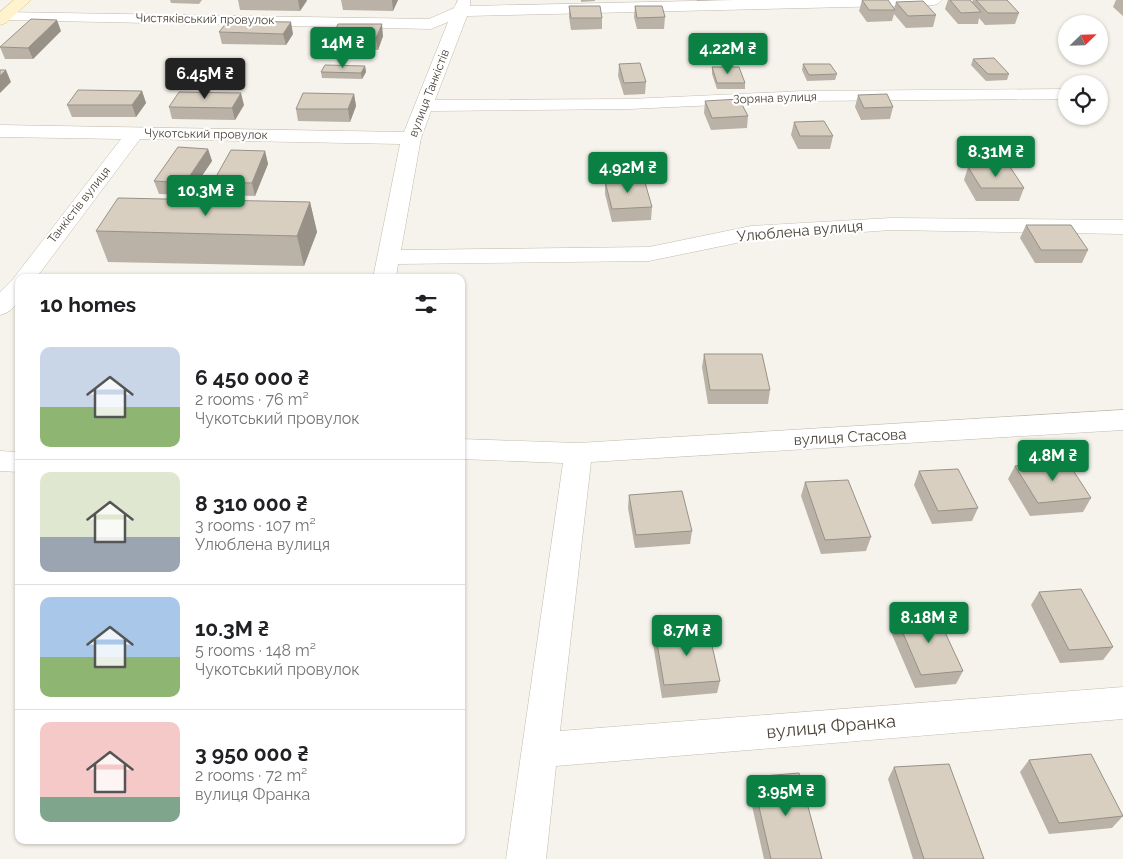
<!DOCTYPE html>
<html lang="en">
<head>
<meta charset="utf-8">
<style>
	:root { --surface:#fff; --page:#f6f6f6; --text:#202124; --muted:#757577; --line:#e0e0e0; --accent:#0b8043 }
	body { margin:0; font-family:Raleway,sans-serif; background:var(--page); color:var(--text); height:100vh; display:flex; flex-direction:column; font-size:19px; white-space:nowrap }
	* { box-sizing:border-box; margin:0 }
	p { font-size:16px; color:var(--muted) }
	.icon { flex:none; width:28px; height:28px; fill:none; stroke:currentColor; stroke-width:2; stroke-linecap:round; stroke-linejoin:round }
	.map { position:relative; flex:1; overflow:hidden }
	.sheet { position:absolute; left:15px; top:274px; width:450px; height:570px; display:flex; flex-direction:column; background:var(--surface); border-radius:10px; box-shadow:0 1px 4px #0004 }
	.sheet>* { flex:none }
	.needle { width:32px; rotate:67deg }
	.fabs { position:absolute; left:1058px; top:15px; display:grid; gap:10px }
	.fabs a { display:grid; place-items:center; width:50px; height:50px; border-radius:50%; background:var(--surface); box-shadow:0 1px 4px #0004; font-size:25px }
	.price { position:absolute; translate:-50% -42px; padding:0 11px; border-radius:5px; background:var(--accent); color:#fff; font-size:16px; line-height:32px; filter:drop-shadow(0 1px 2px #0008) }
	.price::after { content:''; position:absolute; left:50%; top:30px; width:15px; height:11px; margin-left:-8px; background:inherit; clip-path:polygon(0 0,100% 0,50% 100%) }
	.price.current { background:#222; color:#fff }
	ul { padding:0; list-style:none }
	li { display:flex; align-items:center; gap:15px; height:125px; padding:0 25px }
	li+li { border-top:1px solid var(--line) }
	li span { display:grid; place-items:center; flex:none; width:140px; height:100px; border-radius:10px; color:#555 }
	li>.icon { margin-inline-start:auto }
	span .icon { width:60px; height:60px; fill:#fffc; stroke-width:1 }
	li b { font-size:21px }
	h2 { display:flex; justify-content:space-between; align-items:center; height:60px; padding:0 25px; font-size:21px }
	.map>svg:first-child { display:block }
</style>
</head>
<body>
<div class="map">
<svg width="1123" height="859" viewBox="0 0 1123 859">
	<rect width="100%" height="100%" fill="#f6f3ec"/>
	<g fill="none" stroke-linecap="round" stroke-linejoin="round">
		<defs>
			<path id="street" d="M458 0H470V6L735 0H942L939 3 934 5 467 16 435 100 630 99 804 91 1066 89V99L804 101 630 109 431 111 421 138 401 250 649 247 751 226 891 218 1123 220V234L891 230 751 240 649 261 398 264 396 278H373L400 144 140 139 36 278H19C19 295 20 310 0 315V292L13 279 121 139 0 137V125L404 132 448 22 431 29 6 20 0 18V12L429 19 454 8Z
				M1123 410V430L591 462 560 731 1123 687V719L556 766 546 859H506L563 463 461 459V439L578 443Z
				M0 451 19 452V472L0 471Z"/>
			<path id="secondary" d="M14 0H31L6 23 0 25V12Z"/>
		</defs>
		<use href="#street" stroke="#c2bbae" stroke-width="1"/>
		<use href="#secondary" stroke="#d6c79b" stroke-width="1"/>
		<use href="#street" fill="#fff" fill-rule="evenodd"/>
		<use href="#secondary" fill="#fff3cd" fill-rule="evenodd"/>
	</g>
	<path fill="#bab2a6" d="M170 0H202L199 4 171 3Z
		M238 0H307V1L300 11 240 10Z
		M341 0H398L393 11 343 10Z
		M581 0H595V1L581 2Z
		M697 0H714L697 1Z
		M862 0 894 9 896 2 936 15 933 27 906 28 894 14 892 21 867 22 859 11Z
		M948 0H970L972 2 973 0H1007L1019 13 1015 24 985 25 979 18 978 24H958L945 9Z
		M1116 0H1123V16L1113 7Z
		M569 6 602 18V29L571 30 569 17Z
		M635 6 665 17 664 29H637L634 17Z
		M61 31 33 59H5L0 47Z
		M219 32 293 34 286 45 222 44Z
		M383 36 378 50 333 49 332 37Z
		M717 42 740 57 739 63 723 64 716 48Z
		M973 59 1009 74 1007 80 986 81 971 65Z
		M619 64 646 82 645 94 624 95 618 76Z
		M803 64 837 74 835 80 807 81 802 70Z
		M365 66 366 72 362 79 322 78 321 72Z
		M712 67 745 83V89H717L712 74Z
		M142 91 146 103 136 117H72L67 105Z
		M354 94 356 106 350 122 298 121 296 109Z
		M858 95 893 107 890 119 861 120 855 107Z
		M705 101 748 116 747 128 711 130 704 113Z
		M244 105 235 120 172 119 169 107Z
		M794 122 833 136 830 149H798L791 135Z
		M208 149 212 161 189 195 159 194 154 181Z
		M265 151 268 164 255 196 216 195 213 182Z
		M968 167 1024 188 1019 201H976L964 180Z
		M605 181 652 207 651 220 612 222 605 194Z
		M310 202 317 232 304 266 108 262 96 231Z
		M1026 225 1088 250 1082 263H1035L1020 238Z
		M704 354 770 390 768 404H708L702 367Z
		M1015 466 1091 498 1083 512 1030 516 1008 479Z
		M919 471 978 508 972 521 932 524 914 485Z
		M805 482 871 537 866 551 821 554 801 496Z
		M629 495 692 531 690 544 635 548 628 508Z
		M1039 592 1113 647 1103 660 1060 663 1031 605Z
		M896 617 963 671 956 684 915 688 890 630Z
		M655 631 720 681 717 693 662 698 653 644Z
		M1029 760 1123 816 1112 828 1049 834 1020 772Z
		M894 767 984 859H913L888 779Z
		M752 777 822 859H764L748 788Z"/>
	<path fill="#979187" d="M298 0H307L300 11Z
		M392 0H398L393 11Z
		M57 20 61 31 33 59 28 48Z
		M291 22 293 34 286 45 283 34Z
		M382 24 383 36 378 50 376 38Z
		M365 66 366 72 362 79 361 73Z
		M6 70 11 82 0 93V76Z
		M142 91 146 103 136 117 132 105Z
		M241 93 244 105 235 120 232 108Z
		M354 94 356 106 350 122 348 109Z
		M208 149 212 161 189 195 185 183Z
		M265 151 268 164 255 196 252 183Z
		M310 202 317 232 304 266 297 236Z"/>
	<path fill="#d8cfc1" stroke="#979187" d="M862 0H888L895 10H869Z
		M950 0H970L981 12 961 13Z
		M976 0H1007L1019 13H988Z
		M923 1 936 15 908 16 896 2Z
		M569 6H600L602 18H571Z
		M635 6H662L665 17 637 18Z
		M31 19 57 20 28 48 0 47Z
		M228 21 291 22 283 34 219 32Z
		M338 24H382L376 38 332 37Z
		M717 42H733L740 57 724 58Z
		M994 58 1009 74H988L973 59Z
		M640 63 646 82 624 83 619 64Z
		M803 64H830L837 74 809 75Z
		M325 65 365 66 361 73 321 72Z
		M712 67H739L745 83H717Z
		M0 70H6L0 76Z
		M78 90 142 91 132 105H67Z
		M179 92 241 93 232 108 169 107Z
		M303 93 354 94 348 109H296Z
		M887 94 893 107 864 108 858 95Z
		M739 99 748 116 712 118 705 101Z
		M824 121 833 136H800L794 122Z
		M178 147 208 149 185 183 154 181Z
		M231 150 265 151 252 183 213 182Z
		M968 167H1010L1024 188H981Z
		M644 179 652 207 612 209 605 181Z
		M118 198 310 202 297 236 96 231Z
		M1026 225H1071L1088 250H1041Z
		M704 354H762L770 390H710Z
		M1067 461 1091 498 1038 503 1015 466Z
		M958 469 978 508 938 511 919 471Z
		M848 480 871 537 825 540 805 482Z
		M682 491 692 531 636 535 629 495Z
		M1081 589 1113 647 1069 650 1039 592Z
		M936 613 963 671 921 675 896 617Z
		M708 628 720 681 664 685 655 631Z
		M1091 754 1123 816 1059 823 1029 760Z
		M949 764 984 859H924L894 767Z
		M799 773 822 859H771L752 777Z"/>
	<g text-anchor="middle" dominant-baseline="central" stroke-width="4.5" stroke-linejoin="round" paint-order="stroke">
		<g font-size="12" fill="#4b4439" stroke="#fff">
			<text transform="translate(205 19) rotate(1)">Чистяківський провулок</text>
			<text transform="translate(429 93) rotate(-69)">вулиця Танкістів</text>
			<text transform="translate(775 98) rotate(-2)">Зоряна вулиця</text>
			<text transform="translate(206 134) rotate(1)">Чукотський провулок</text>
			<text transform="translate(79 205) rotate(-52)">Танкістів вулиця</text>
		</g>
		<g font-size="15" fill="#4b4439" stroke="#fff">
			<text transform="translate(800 231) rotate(-5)">Улюблена вулиця</text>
			<text transform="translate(850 437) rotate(-3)">вулиця Стасова</text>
		</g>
		<g font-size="18" fill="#4b4439" stroke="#fff">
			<text transform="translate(831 726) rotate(-5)">вулиця Франка</text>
		</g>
	</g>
</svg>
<div class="fabs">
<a><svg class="needle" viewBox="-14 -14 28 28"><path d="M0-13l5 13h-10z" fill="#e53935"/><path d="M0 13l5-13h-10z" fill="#757577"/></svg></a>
<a><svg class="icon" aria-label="locate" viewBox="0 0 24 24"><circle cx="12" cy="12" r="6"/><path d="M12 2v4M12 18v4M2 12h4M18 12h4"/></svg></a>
</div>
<b class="price" style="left:343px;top:69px">14M ₴</b>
<b class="price" style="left:728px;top:75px">4.22M ₴</b>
<b class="price current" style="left:205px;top:100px">6.45M ₴</b>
<b class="price" style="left:996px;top:178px">8.31M ₴</b>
<b class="price" style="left:628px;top:194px">4.92M ₴</b>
<b class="price" style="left:206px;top:217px">10.3M ₴</b>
<b class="price" style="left:1053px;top:482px">4.8M ₴</b>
<b class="price" style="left:929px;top:644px">8.18M ₴</b>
<b class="price" style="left:687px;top:657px">8.7M ₴</b>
<b class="price" style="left:786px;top:817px">3.95M ₴</b>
<section class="sheet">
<h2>10 homes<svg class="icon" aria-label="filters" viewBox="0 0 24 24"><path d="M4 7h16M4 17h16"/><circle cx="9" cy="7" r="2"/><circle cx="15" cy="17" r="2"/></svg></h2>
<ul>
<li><span style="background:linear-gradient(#c9d6e8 60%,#8fb573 0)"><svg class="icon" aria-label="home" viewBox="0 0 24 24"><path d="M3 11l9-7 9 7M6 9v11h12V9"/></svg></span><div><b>6 450 000 ₴</b><p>2 rooms · 76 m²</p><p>Чукотський провулок</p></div></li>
<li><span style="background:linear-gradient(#dfe7d0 65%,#9aa5b1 0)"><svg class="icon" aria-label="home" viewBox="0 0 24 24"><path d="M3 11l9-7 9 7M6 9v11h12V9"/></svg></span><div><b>8 310 000 ₴</b><p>3 rooms · 107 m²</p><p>Улюблена вулиця</p></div></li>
<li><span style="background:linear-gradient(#a9c7e8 60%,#8fb573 0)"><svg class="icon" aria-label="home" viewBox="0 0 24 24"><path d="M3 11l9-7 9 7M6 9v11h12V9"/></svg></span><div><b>10.3M ₴</b><p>5 rooms · 148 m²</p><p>Чукотський провулок</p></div></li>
<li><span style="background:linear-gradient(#f6c9c9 75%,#7fa58c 0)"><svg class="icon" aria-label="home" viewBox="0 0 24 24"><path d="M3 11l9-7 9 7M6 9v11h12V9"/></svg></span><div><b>3 950 000 ₴</b><p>2 rooms · 72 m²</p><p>вулиця Франка</p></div></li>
</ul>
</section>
</div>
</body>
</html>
